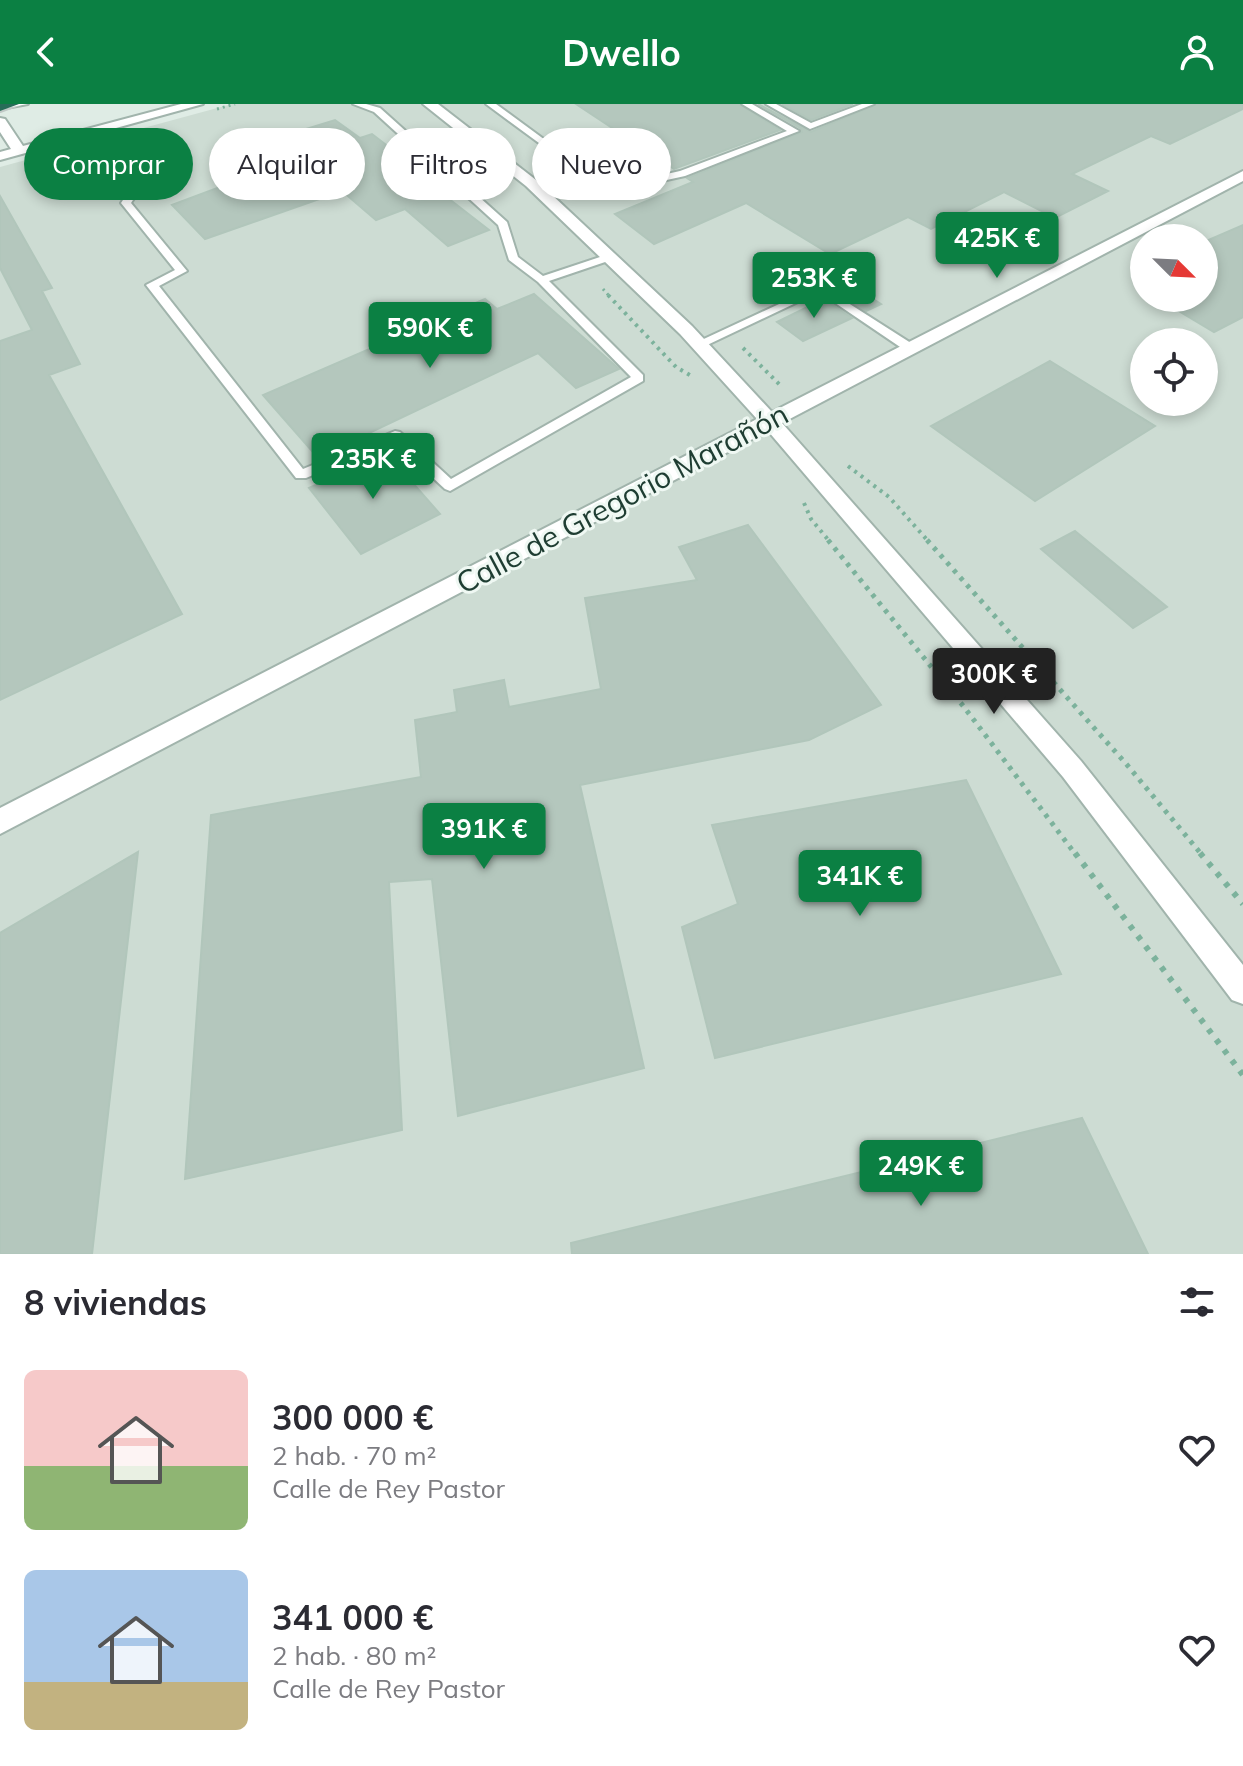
<!DOCTYPE html>
<html lang="es">
<head>
<meta charset="utf-8">
<style>
	:root { --surface:#fff; --page:#f2f2f3; --text:#2b2b33; --muted:#7c7c81; --accent:#0b8043 }
	body { margin:0; font-family:Mulish,sans-serif; background:var(--page); color:var(--text); height:100vh; display:flex; flex-direction:column; font-size:30px; white-space:nowrap }
	* { box-sizing:border-box; margin:0 }
	p { font-size:26px; color:var(--muted) }
	.icon { flex:none; width:44px; height:44px; fill:none; stroke:currentColor; stroke-width:2; stroke-linecap:round; stroke-linejoin:round }
	.map { position:relative; height:1150px; overflow:hidden }
	.details { display:flex; flex-direction:column; background:var(--surface); flex:1 }
	.details>* { flex:none }
	.guide { position:absolute; left:24px; top:24px; width:800px; height:72px; display:flex; gap:16px }
	.needle { width:52px; rotate:114deg }
	.buttons { position:absolute; left:1130px; top:120px; display:grid; gap:16px }
	.buttons a { display:grid; place-items:center; width:88px; height:88px; border-radius:50%; background:var(--surface); box-shadow:0 4px 12px #0003; font-size:40px }
	.price { position:absolute; translate:-50% -68px; padding:0 18px; border-radius:8px; background:var(--accent); color:#fff; font-size:26px; line-height:52px; filter:drop-shadow(0 2px 4px #0008) }
	.price::after { content:''; position:absolute; left:50%; top:48px; width:24px; height:18px; margin-left:-12px; background:inherit; clip-path:polygon(0 0,100% 0,50% 100%) }
	.price.current { background:#222; color:#fff }
	ul { padding:0; list-style:none }
	li { display:flex; align-items:center; gap:24px; height:200px; padding:0 24px }
	li span { display:grid; place-items:center; flex:none; width:224px; height:160px; border-radius:12px; color:#555 }
	li>.icon { margin-inline-start:auto }
	span .icon { width:96px; height:96px; fill:#fffc; stroke-width:1 }
	li b { font-size:34px }
	h2 { display:flex; justify-content:space-between; align-items:center; height:96px; padding:0 24px; font-size:34px }
	.chip { padding:0 28px; border-radius:36px; background:var(--surface); box-shadow:0 4px 12px #0003; font-size:28px; line-height:72px }
	.chip.current { background:var(--accent); color:#fff }
	header { display:flex; justify-content:space-between; align-items:center; height:104px; padding:0 24px; background:var(--accent); color:#fff; font-size:36px; font-weight:700 }
	.map>svg:first-child { display:block }
</style>
</head>
<body>
<header><svg class="icon" aria-label="back" viewBox="0 0 24 24"><path d="M15 5l-7 7 7 7"/></svg>Dwello<svg class="icon" aria-label="person" viewBox="0 0 24 24"><circle cx="12" cy="8" r="4"/><path d="M4 21q1-7 8-7t8 7"/></svg></header>
<div class="map">
<svg width="1243" height="1150" viewBox="0 0 1243 1150">
	<rect width="100%" height="100%" fill="#dfece5"/>
	<path fill="#cddcd3" fill-rule="evenodd" d="M232 0H1243V1150H0V63ZM1144 134H1204V194H1144ZM1144 238H1204V298H1144Z"/>
	<path fill="#b4c7bd" stroke="#b1c6bb" stroke-width="2" d="M576 0H739L780 26 674 65Z
		M758 0 811 28 877 0H1243V5L1170 40 1151 32 1072 70 1108 87 1055 114 1004 88 931 125 908 113 830 150 746 99 654 140 615 110 693 78 687 74 802 28 800 24Z
		M782 0H853L811 16Z
		M335 16 360 34 372 30 449 89 444 91 489 126 448 142 405 105 376 116 342 87 205 135 172 101 300 53 277 34Z
		M0 92 52 184 42 187 80 260 49 271 182 510 0 596V237L32 226 0 164Z
		M1243 121V213L1214 228 1157 194H1204V138Z
		M853 182 881 200 866 207 838 189Z
		M534 190 619 265 576 284 538 249 369 329 372 333 319 355 263 291 485 195 497 205Z
		M824 195 852 214 803 237 777 218Z
		M1050 257 1155 322 1035 397 931 322Z
		M383 345 440 410 361 450 309 384 334 373 330 367Z
		M748 421 881 601 809 636 580 681 644 964 458 1012 432 775 389 778 402 1026 185 1075 211 711 421 673 415 616 457 608 454 586 504 576 509 603 601 585 585 494 697 476 679 443Z
		M1075 427 1167 503 1133 524 1041 445Z
		M966 676 1061 870 715 954 682 823 738 800 712 721Z
		M138 748 92 1150H0V829Z
		M1082 1014 1148 1150H572L571 1139Z"/>
	<g fill="none" stroke-linecap="round" stroke-linejoin="round">
		<defs>
			<path id="lane" d="M28 0 6 4 2 1V0Z
				M353 0H366L380 4 507 118 518 153 543 172 606 151H614V155L549 177 643 271V277L450 387 445 385 393 337 306 374H296L146 181 175 166 121 99 136 76 97 27V23H103L146 76 131 99 187 167 159 182 303 365 395 327 400 328 451 375 631 273 538 178 509 156 498 121 374 8Z
				M486 0H496L609 83 680 67 787 27 742 0H752L799 27 685 72 607 89Z
				M766 0H776L811 19 862 0H874L810 25Z
				M820 181 914 241V247H906L819 188 703 243H695L693 240Z"/>
			<path id="street" d="M181 0H203L0 56V48L11 45 0 28V14L5 15 23 42Z
				M423 0H438L536 76 692 222 772 308 1243 67V77L782 319 1081 657 1243 861V900L1232 896 1063 673 768 327 0 730V704L757 315 680 230 526 82Z"/>
			<path id="highway" d="M0 0H19L0 7Z"/>
		</defs>
		<use href="#lane" stroke="#a1b4ac" stroke-width="4"/>
		<use href="#street" stroke="#a1b4ac" stroke-width="4"/>
		<use href="#highway" stroke="#c0c9c6" stroke-width="4"/>
		<path stroke="#7cb29c" stroke-width="3" stroke-dasharray="2 4" stroke-linecap="butt" d="M217 5 235 0
			M603 185 610 193"/>
		<path stroke="#7cb29c" stroke-width="4" stroke-dasharray="3 5" stroke-linecap="butt" d="M608 191 676 263 693 273
			M743 244 781 282
			M848 362 889 393 929 438
			M804 399 811 415 830 438"/>
		<path stroke="#7cb29c" stroke-width="5" stroke-dasharray="4 6" stroke-linecap="butt" d="M828 436 964 603 1076 751
			M927 436 1128 662 1202 751"/>
		<path stroke="#7cb29c" stroke-width="6" stroke-dasharray="5 8" stroke-linecap="butt" d="M1075 749 1243 971
			M1200 749 1243 800"/>
		<use href="#lane" fill="#fff" fill-rule="evenodd"/>
		<use href="#street" fill="#fff" fill-rule="evenodd"/>
		<use href="#highway" fill="#276c58" fill-rule="evenodd"/>
	</g>
	<g text-anchor="middle" dominant-baseline="central" stroke-width="6" stroke-linejoin="round" paint-order="stroke">
		<g font-size="30" fill="#1e3d32" stroke="#eff8f3">
			<text transform="translate(622 394) rotate(-28)">Calle de Gregorio Marañón</text>
		</g>
	</g>
</svg>
<div class="buttons">
<a><svg class="needle" viewBox="-14 -14 28 28"><path d="M0-13l5 13h-10z" fill="#e53935"/><path d="M0 13l5-13h-10z" fill="#7c7c81"/></svg></a>
<a><svg class="icon" aria-label="locate" viewBox="0 0 24 24"><circle cx="12" cy="12" r="6"/><path d="M12 2v4M12 18v4M2 12h4M18 12h4"/></svg></a>
</div>
<b class="price" style="left:997px;top:176px">425K €</b>
<b class="price" style="left:814px;top:216px">253K €</b>
<b class="price" style="left:430px;top:266px">590K €</b>
<b class="price" style="left:373px;top:397px">235K €</b>
<b class="price current" style="left:994px;top:612px">300K €</b>
<b class="price" style="left:484px;top:767px">391K €</b>
<b class="price" style="left:860px;top:814px">341K €</b>
<b class="price" style="left:921px;top:1104px">249K €</b>
<div class="guide">
<a class="chip current">Comprar</a>
<a class="chip">Alquilar</a>
<a class="chip">Filtros</a>
<a class="chip">Nuevo</a>
</div>
</div>
<section class="details">
<h2>8 viviendas<svg class="icon" aria-label="filters" viewBox="0 0 24 24"><path d="M4 7h16M4 17h16"/><circle cx="9" cy="7" r="2"/><circle cx="15" cy="17" r="2"/></svg></h2>
<ul>
<li><span style="background:linear-gradient(#f6c9c9 60%,#8fb573 0)"><svg class="icon" aria-label="home" viewBox="0 0 24 24"><path d="M3 11l9-7 9 7M6 9v11h12V9"/></svg></span><div><b>300 000 €</b><p>2 hab. · 70 m²</p><p>Calle de Rey Pastor</p></div><svg class="icon" aria-label="heart" viewBox="0 0 24 24"><path d="M12 20l-8-8c-3-5 5-10 8-4 3-6 11-1 8 4z"/></svg></li>
<li><span style="background:linear-gradient(#a9c7e8 70%,#c2b280 0)"><svg class="icon" aria-label="home" viewBox="0 0 24 24"><path d="M3 11l9-7 9 7M6 9v11h12V9"/></svg></span><div><b>341 000 €</b><p>2 hab. · 80 m²</p><p>Calle de Rey Pastor</p></div><svg class="icon" aria-label="heart" viewBox="0 0 24 24"><path d="M12 20l-8-8c-3-5 5-10 8-4 3-6 11-1 8 4z"/></svg></li>
</ul>
</section>
</body>
</html>
